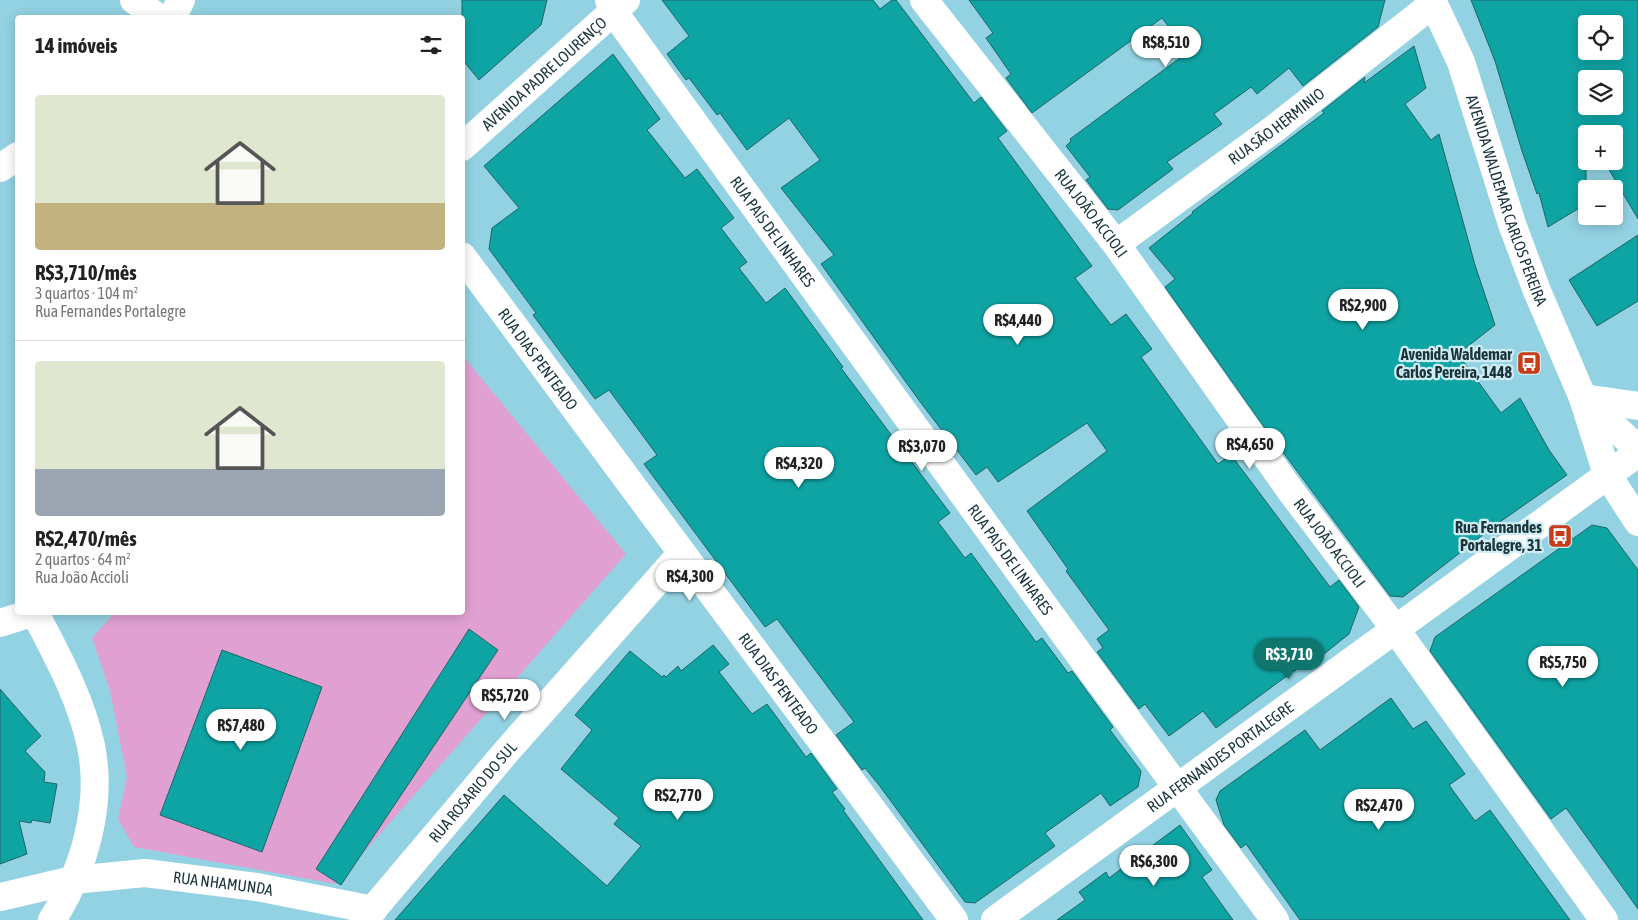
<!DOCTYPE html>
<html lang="pt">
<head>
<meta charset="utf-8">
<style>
	:root { --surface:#fff; --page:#f2f2f2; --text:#222; --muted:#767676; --line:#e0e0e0; --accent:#0f766e }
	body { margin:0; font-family:"Asap Condensed",sans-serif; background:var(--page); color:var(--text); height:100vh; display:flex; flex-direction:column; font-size:19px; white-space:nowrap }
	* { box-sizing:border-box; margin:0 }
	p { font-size:16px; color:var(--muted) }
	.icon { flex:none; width:28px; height:28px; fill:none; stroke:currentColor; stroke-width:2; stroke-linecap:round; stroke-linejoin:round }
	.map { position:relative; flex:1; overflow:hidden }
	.sheet { position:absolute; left:15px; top:15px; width:450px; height:600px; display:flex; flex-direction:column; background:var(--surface); border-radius:5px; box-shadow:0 2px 12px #0003 }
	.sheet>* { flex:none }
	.buttons { position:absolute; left:1578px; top:15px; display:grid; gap:10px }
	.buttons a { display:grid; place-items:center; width:45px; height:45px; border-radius:5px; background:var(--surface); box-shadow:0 2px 12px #0003; font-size:25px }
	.price { position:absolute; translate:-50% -42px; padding:0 11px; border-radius:18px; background:#fff; color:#222; font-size:16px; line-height:32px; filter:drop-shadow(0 1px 2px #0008) }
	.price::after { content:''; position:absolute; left:50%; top:30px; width:15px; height:11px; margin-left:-8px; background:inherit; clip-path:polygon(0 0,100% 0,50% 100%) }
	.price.current { background:var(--accent); color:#fff }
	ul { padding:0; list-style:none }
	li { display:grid; align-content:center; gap:10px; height:265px; padding:0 20px }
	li+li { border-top:1px solid var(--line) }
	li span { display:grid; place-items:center; height:155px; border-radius:5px; color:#555 }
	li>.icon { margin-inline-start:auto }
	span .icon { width:90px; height:90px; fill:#fffc; stroke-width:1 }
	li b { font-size:21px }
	h2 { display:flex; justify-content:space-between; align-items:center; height:60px; padding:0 20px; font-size:21px }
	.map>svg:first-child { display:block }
</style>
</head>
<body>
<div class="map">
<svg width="1638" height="920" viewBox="0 0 1638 920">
	<rect width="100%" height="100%" fill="#93d2e2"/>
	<path fill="#e0a1d2" d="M463 356 626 554 336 884 134 847 118 819 127 777 110 691 92 638 114 613 462 612Z"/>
	<path fill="#0fa4a4" stroke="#1e6565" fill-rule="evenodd" d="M462 0H547L541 25 479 80 462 59Z
		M662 0H873L880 9 892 0H896L974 103 981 97 1007 131 998 138 1092 266 1075 278 1111 325 1126 314 1152 349 1141 357 1218 464 1231 455 1330 587 1339 580 1359 607 1349 634 1324 654 1322 652 1280 681 1216 728 1203 711 1169 736 1145 704 1139 709 1097 652 1103 648 1097 639 1109 630 1066 571 1068 569 1027 511 1107 451 1087 423 998 482 987 467 976 475 921 403 821 264 834 255 781 188 820 160 789 118 747 150 720 113 717 115 689 78 686 80 667 54 689 36Z
		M969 0H1385L1378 27 1303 86 1289 68 1257 94 1251 87 1214 114 1222 124 1167 162 1173 169 1118 210 1108 209 1086 180 1090 177 1066 146 1071 141 1070 139 1188 52 1162 18 1032 113 1006 78 1011 74 986 38 993 33Z
		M1471 0H1638V219L1604 161H1614V134L1586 132V204L1548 227 1539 193 1537 194 1522 151 1495 61ZM1586 24H1614V51H1586ZM1586 79H1614V106H1586Z
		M1414 46 1426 88 1405 104 1431 140 1439 134 1475 265 1495 325 1458 354 1501 413 1520 398 1549 450 1567 475 1497 524 1403 597 1390 596 1262 424 1165 287 1175 279 1149 248 1193 213 1192 212 1324 113 1322 111 1365 77 1364 83Z
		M613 54 660 119 647 130 685 178 697 169 734 218 721 228 747 262 739 268 766 303 785 288 843 367 841 368 950 513 938 522 965 558 971 553 1036 642 1042 638 1068 673 1072 671 1113 727 1110 730 1141 771 1138 787 1110 806 1101 793 1045 833 1055 846 975 903 965 902 879 785 865 768 862 770 836 735 854 722 777 619 765 627 644 464 657 455 609 390 595 399 533 315 536 313 489 249 492 228 519 208 484 166Z
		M1638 235V301L1597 326 1569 280Z
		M1592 525 1607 528 1638 570V909L1566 808 1551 819 1430 651 1435 637Z
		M469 629 498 650 341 885 316 869Z
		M713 645 729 664 719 672 752 714 767 704 806 757 811 753 837 789 832 792 845 809 843 810 923 920H395L504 795 607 886 641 846 614 824 619 818 561 769 592 730 575 715 630 651 662 677 664 675 666 677 678 666 681 671Z
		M222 650 322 687 262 852 160 815Z
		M0 689 41 736 25 751 45 772 44 782 57 784 50 823 32 820 31 823 19 821 27 854 0 864Z
		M1391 698 1413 729 1426 721 1465 774 1449 785 1475 821 1490 810 1570 920H1300L1246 844 1241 848 1224 825 1216 800 1220 791 1305 730 1320 750Z
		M1180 825 1212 870 1202 877 1233 920H1057L1085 900 1079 892 1106 872 1109 878Z"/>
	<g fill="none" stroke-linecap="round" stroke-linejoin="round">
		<g stroke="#fff" stroke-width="28">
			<path d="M134 0 159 18"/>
			<path id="s1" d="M609 0 613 11 1079 654 1275 920"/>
			<path id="s2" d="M924 0 1116 244 1290 490 1396 630 1604 920"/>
			<path d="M172 18 181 0"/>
			<path id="s3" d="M462 147 626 0"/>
			<path d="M0 168 18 156"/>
			<path id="s4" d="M1116 244 1275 128 1434 3"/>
			<path id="s5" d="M462 256 954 920"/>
			<path d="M35 613C57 655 81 699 91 746 103 805 84 871 52 920"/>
			<path d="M0 623 35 612"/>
			<path id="s6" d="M0 897 73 880 145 873 257 887 373 910"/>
			<path id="s7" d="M364 920 506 752 681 554"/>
			<path id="s8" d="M995 920 1638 453"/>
		</g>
		<g stroke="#fff" stroke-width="28">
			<path id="s9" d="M1432 0 1461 62 1512 224 1537 291 1583 398 1607 474 1638 522"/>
			<path d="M1583 398 1638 406"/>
			<path d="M1584 399 1638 449"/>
		</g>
	</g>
	<defs>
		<symbol id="bus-square" viewBox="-11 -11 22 22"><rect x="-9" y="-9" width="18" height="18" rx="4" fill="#c73d19" stroke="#ceedf5"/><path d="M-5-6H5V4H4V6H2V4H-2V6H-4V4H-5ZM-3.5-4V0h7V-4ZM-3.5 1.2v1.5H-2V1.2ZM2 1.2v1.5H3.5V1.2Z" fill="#fff"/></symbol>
	</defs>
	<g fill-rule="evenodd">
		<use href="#bus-square" x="1515" y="349" width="28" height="28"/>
		<use href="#bus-square" x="1546" y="522" width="28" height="28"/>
	</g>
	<g text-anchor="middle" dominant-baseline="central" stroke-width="4.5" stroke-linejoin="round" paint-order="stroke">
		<g font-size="16" fill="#1b353b" stroke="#ceedf5">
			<text stroke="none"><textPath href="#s3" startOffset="110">AVENIDA PADRE LOURENÇO</textPath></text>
			<text stroke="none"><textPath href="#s4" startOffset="199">RUA SÃO HERMINIO</textPath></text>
			<text stroke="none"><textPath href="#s9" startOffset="214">AVENIDA WALDEMAR CARLOS PEREIRA</textPath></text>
			<text stroke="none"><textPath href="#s2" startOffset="271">RUA JOÃO ACCIOLI</textPath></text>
			<text stroke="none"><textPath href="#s1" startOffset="284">RUA PAIS DE LINHARES</textPath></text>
			<text stroke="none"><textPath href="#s5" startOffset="128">RUA DIAS PENTEADO</textPath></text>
			<text stroke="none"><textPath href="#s2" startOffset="678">RUA JOÃO ACCIOLI</textPath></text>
			<text stroke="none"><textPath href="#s1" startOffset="689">RUA PAIS DE LINHARES</textPath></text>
			<text stroke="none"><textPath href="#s5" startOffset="532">RUA DIAS PENTEADO</textPath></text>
			<text stroke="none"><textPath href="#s8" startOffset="278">RUA FERNANDES PORTALEGRE</textPath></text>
			<text stroke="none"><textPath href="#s7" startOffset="168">RUA ROSARIO DO SUL</textPath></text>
			<text stroke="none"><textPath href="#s6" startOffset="226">RUA NHAMUNDA</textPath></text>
		</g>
		<g font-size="16" font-weight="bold" fill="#1b353b" stroke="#ceedf5" text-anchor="end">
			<text x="1512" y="354">Avenida Waldemar<tspan x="1512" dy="18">Carlos Pereira, 1448</tspan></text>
			<text x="1542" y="527">Rua Fernandes<tspan x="1542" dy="18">Portalegre, 31</tspan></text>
		</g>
	</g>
</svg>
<div class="buttons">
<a><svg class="icon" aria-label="locate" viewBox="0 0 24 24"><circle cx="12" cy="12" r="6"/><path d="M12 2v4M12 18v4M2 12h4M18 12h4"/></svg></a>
<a><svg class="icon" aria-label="layers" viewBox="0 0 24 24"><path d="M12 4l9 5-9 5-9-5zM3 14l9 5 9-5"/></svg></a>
<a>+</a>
<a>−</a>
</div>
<b class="price" style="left:1166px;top:68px">R$8,510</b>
<b class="price" style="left:1363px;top:331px">R$2,900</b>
<b class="price" style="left:1018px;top:346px">R$4,440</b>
<b class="price" style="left:1250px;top:470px">R$4,650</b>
<b class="price" style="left:922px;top:472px">R$3,070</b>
<b class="price" style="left:799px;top:489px">R$4,320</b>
<b class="price" style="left:690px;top:602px">R$4,300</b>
<b class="price current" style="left:1289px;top:680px">R$3,710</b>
<b class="price" style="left:1563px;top:688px">R$5,750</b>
<b class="price" style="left:505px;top:721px">R$5,720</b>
<b class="price" style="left:241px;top:751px">R$7,480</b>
<b class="price" style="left:678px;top:821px">R$2,770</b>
<b class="price" style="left:1379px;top:831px">R$2,470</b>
<b class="price" style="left:1154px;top:887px">R$6,300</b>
<section class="sheet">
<h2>14 imóveis<svg class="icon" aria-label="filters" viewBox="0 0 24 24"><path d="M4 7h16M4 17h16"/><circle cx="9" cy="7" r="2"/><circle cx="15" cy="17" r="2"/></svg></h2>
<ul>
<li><span style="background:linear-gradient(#dfe7d0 70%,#c2b280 0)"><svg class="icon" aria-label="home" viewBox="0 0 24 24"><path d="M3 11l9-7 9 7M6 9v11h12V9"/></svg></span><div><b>R$3,710/mês</b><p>3 quartos · 104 m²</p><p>Rua Fernandes Portalegre</p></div></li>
<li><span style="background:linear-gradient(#dfe7d0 70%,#9aa5b1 0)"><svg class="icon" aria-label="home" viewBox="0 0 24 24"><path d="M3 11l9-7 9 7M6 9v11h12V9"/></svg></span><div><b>R$2,470/mês</b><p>2 quartos · 64 m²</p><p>Rua João Accioli</p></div></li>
</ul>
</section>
</div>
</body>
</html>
